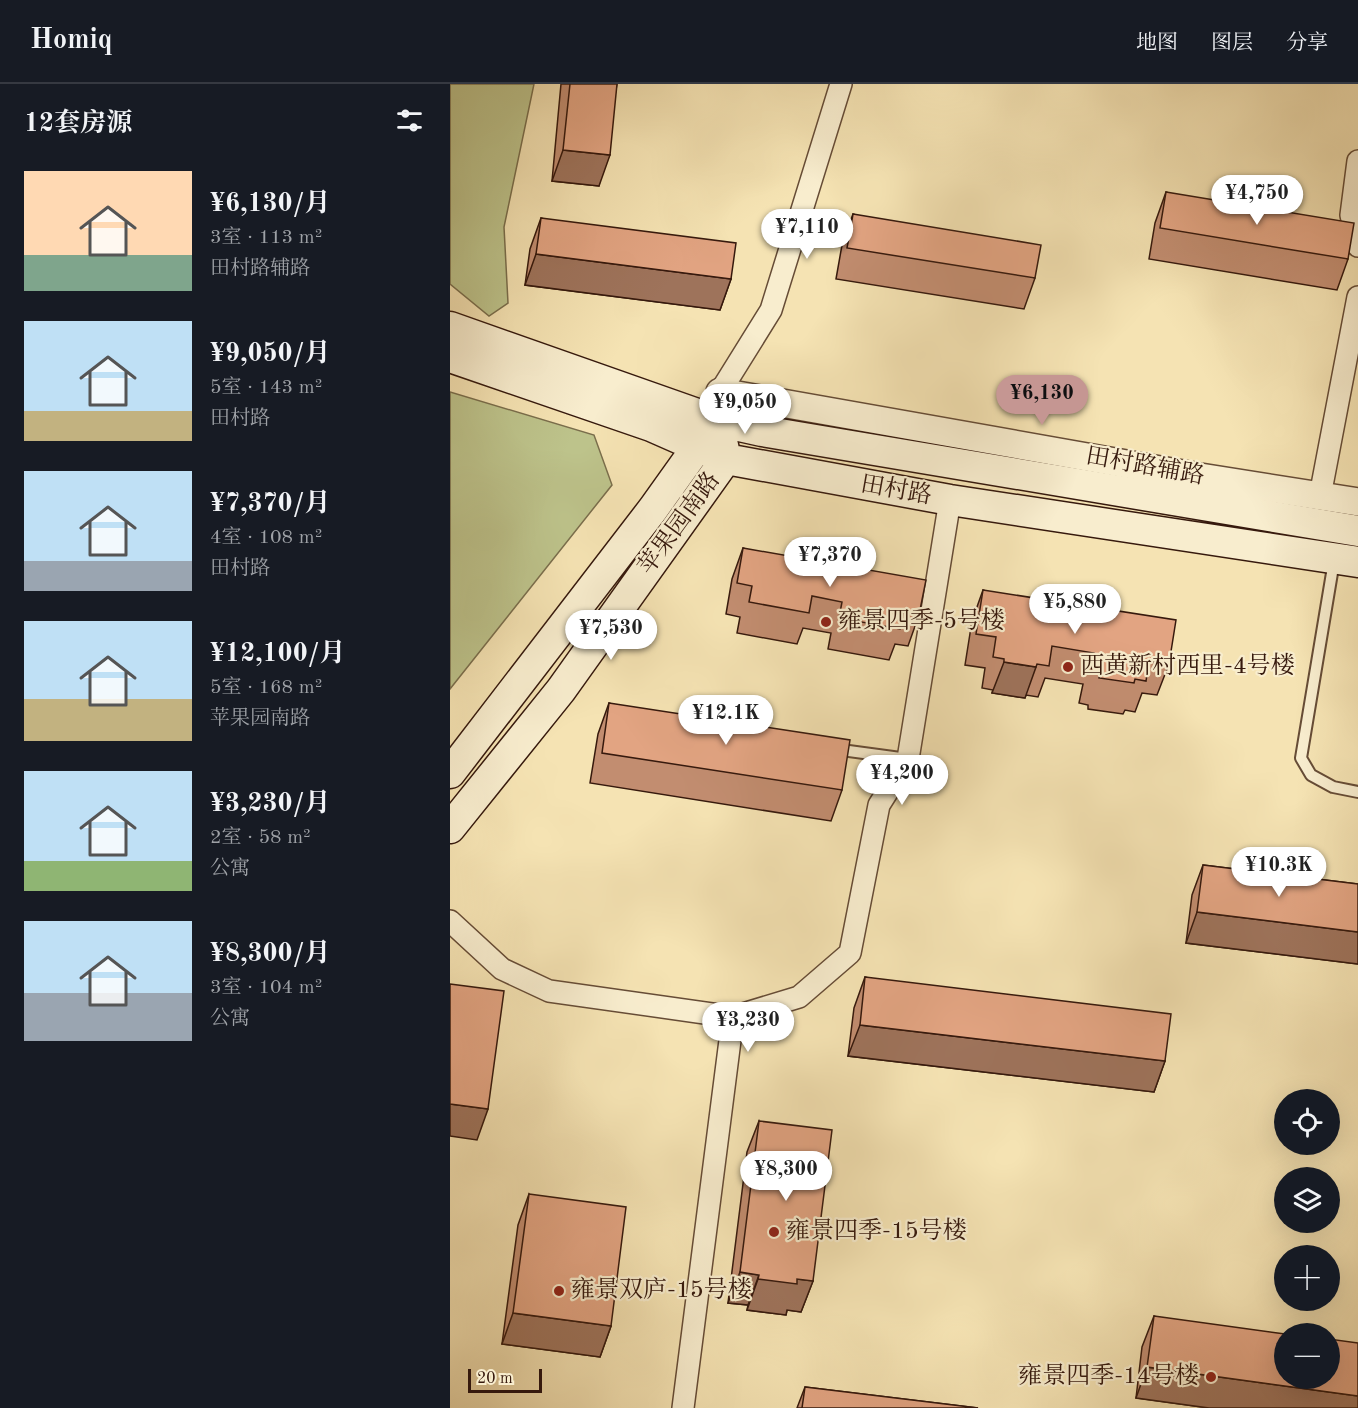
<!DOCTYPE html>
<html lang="zh">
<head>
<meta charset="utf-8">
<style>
	:root { --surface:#171b24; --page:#242831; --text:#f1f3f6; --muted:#9ea1a6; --line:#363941; --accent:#c59692 }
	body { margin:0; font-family:"Old Standard TT","Noto Serif SC",serif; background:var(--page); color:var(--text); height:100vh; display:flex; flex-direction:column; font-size:22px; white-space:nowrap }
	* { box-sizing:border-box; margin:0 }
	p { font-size:20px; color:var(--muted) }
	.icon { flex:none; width:33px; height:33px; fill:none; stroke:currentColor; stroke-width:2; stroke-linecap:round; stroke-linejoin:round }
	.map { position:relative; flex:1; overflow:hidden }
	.details { display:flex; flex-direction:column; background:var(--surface); width:450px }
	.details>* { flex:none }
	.fabs { position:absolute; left:824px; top:1005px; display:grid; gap:12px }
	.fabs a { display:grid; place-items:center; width:66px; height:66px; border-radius:50%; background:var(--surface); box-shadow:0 6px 24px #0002; font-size:30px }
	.scale { position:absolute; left:18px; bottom:15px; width:74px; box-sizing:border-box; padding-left:6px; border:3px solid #36190d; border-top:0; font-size:16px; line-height:21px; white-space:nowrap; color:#36190d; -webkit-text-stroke:4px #f8edce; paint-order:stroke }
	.price { position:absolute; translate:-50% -51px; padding:0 14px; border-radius:21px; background:#fff; color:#222; font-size:20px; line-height:39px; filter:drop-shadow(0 2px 3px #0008) }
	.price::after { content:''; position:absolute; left:50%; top:36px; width:18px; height:14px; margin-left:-9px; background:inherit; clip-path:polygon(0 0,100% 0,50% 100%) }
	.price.active { background:var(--accent); color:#111 }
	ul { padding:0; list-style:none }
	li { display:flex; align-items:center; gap:18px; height:150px; padding:0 24px }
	li span { display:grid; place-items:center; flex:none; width:168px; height:120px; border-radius:0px; color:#555 }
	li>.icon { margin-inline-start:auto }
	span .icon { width:72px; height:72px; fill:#fffc; stroke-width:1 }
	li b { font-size:26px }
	h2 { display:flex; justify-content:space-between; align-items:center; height:72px; padding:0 24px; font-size:26px }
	header { display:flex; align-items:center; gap:36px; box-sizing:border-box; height:84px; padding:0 30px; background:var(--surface); border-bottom:2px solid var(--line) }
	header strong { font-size:28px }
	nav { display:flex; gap:33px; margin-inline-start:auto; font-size:21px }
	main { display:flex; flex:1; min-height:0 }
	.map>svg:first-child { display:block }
</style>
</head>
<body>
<header>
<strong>Homiq</strong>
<nav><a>地图</a><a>图层</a><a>分享</a></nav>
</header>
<main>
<section class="details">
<h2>12套房源<svg class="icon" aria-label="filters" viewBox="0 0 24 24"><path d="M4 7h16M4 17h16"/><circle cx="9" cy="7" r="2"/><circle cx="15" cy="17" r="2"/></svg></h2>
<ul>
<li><span style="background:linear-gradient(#ffd9b3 70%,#7fa58c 0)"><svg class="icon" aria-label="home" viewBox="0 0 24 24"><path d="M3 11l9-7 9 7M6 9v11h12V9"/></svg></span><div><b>¥6,130/月</b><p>3室 · 113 m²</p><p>田村路辅路</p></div></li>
<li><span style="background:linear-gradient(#bfe0f5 75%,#c2b280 0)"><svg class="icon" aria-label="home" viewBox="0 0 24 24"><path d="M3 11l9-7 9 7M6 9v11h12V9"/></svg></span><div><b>¥9,050/月</b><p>5室 · 143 m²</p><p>田村路</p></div></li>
<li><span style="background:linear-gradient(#bfe0f5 75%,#9aa5b1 0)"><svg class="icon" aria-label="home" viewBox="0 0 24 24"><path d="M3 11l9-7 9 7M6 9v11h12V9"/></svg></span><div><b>¥7,370/月</b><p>4室 · 108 m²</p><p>田村路</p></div></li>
<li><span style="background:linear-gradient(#bfe0f5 65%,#c2b280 0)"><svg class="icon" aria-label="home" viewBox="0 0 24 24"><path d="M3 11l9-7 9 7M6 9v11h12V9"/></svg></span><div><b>¥12,100/月</b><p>5室 · 168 m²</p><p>苹果园南路</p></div></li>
<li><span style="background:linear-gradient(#bfe0f5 75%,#8fb573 0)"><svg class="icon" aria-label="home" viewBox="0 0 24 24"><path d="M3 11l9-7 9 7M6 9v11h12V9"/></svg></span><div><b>¥3,230/月</b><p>2室 · 58 m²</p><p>公寓</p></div></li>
<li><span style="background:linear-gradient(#bfe0f5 60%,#9aa5b1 0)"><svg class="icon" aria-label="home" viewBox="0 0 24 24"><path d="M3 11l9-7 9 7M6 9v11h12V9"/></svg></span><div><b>¥8,300/月</b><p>3室 · 104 m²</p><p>公寓</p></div></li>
</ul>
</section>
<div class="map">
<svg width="908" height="1324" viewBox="0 0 908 1324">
	<rect width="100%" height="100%" fill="#f5e3b3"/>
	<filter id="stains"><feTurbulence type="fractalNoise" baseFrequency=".00333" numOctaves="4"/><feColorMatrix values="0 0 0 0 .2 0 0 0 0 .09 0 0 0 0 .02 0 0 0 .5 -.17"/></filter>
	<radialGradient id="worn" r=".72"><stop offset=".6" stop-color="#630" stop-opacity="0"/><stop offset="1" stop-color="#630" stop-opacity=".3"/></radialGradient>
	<path fill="#bdc38b" stroke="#7a6e4c" stroke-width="1.5" d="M0 0H84L54 143 58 219 39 232 0 200Z
		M0 308 144 351 162 401 0 605Z"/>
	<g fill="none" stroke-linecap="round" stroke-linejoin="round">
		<defs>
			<path id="service" d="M884 477 851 674 861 691 883 703 908 708
				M384 665 458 675"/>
			<path id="minor" d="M908 77 901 131 908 162
				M267 337 270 308 321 226 391 0
				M870 412 908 213
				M0 837 52 885 99 907 283 933 233 1324
				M283 933 349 913 400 869 429 721 458 675 500 416"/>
			<path id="tertiary" d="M270 308 750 393 908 418"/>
			<path id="secondary" d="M0 243 267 337 312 347 908 447
				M0 273 201 342 276 375 500 416 908 478
				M0 689 203 425 258 348
				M0 744 111 606 276 375 272 357"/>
		</defs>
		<use href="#service" stroke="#664c36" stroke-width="14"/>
		<use href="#minor" stroke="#664c36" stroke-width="24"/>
		<use href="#tertiary" stroke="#664c36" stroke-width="30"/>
		<use href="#secondary" stroke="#36190d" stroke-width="33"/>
		<use href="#service" stroke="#f8edce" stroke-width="10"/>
		<use href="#minor" stroke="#f8edce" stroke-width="21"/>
		<use href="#tertiary" stroke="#f8edce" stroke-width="27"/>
		<use href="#secondary" stroke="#f8edce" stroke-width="30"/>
	</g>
	<path fill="#c28d70" stroke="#36190d" stroke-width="1.5" d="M111 0H167L149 102 102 97Z
		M716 108 898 175 887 206 699 175 705 139Z
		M403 130 585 194 574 225 386 195 392 161Z
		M91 134 281 195 270 226 75 201 80 165Z
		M293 464 469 531 458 562 445 560 439 576 378 565 381 549 353 544 347 560 287 549 290 533 276 530 282 495Z
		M533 506 719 580 707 611 692 609 685 628 675 626 673 630 638 625V621L629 619 633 600 595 594 588 613 576 611 575 614 542 609 543 606 532 604 535 584 515 581 522 537Z
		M159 619 392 706 381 737 140 699 148 650Z
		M753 781 908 800V880L736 859 742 811Z
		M415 893 715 977 704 1008 398 972 404 924Z
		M309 1037 363 1197 351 1228 337 1226 336 1231 297 1226 298 1221 278 1219 297 1068Z
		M79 1110 161 1242 150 1273 52 1260 68 1141Z
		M704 1232 908 1324H759L686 1314 692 1263Z
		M355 1303 528 1324H347Z"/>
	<path fill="#9e735b" stroke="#36190d" stroke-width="1.5" d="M113 66 160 71 149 102 102 97Z
		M86 170 281 195 270 226 75 201Z
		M554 578 586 583 575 614 542 609Z
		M747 828 908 848V880L736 859Z
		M410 941 715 977 704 1008 398 972Z
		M0 1020 38 1025 27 1056 0 1052Z
		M290 1188 309 1191 298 1221 278 1219Z
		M308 1195H347L363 1197 351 1228 337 1226 336 1231 297 1226Z
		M63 1229 161 1242 150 1273 52 1260Z
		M697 1283 908 1312V1324H759L686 1314Z"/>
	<path fill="#e2a482" stroke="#36190d" stroke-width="1.5" d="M120 0H167L160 71 113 66Z
		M716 108 904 139 898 175 710 144Z
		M403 130 591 161 585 194 397 164Z
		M91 134 286 159 281 195 86 170Z
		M293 464 476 496 469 531 453 528 450 545 389 534 392 518 362 512 359 529 299 518 302 502 287 499Z
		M533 506 726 536 719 580 699 577 696 597 685 595 684 599 649 594 650 590 641 588 644 569 602 562 599 582 587 580 586 583 554 578V575L543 573 546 553 526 550Z
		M159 619 400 656 392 706 152 669Z
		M753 781 908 800V848L747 828Z
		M415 893 721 930 715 977 410 941Z
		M0 900 54 907 38 1025 0 1020Z
		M309 1037 382 1046 363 1197 347 1195V1200L308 1195 309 1191 290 1188Z
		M79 1110 176 1123 161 1242 63 1229Z
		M704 1232 835 1250H834V1294H879V1255L908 1259V1312L697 1283Z
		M355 1303 528 1324H352Z"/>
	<g fill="#8f2418" stroke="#f8edce" stroke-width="2">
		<circle cx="376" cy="538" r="6"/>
		<circle cx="618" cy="583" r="6"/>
		<circle cx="324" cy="1148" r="6"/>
		<circle cx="109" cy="1207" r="6"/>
		<circle cx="761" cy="1293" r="6"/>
	</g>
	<g text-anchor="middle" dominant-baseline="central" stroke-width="4.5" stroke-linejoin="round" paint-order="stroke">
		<g font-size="24" fill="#36190d" stroke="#f8edce">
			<text transform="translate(695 383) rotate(10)">田村路辅路</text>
			<text transform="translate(446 407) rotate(10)">田村路</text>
			<text transform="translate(230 440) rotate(-54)">苹果园南路</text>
		</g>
		<g font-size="24" fill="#36190d" stroke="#f8edce" text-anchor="start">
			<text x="388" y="538">雍景四季-5号楼</text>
			<text x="630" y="583">西黄新村西里-4号楼</text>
			<text x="336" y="1148">雍景四季-15号楼</text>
			<text x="121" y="1207">雍景双庐-15号楼</text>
			<text x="749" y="1293" text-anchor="end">雍景四季-14号楼</text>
		</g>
	</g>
	<rect width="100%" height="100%" filter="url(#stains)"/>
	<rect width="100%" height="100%" fill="url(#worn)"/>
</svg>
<div class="fabs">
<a><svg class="icon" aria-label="locate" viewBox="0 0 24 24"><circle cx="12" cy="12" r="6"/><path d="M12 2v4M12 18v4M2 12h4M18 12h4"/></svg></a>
<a><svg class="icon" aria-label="layers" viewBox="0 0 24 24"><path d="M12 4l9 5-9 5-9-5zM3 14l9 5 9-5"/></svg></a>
<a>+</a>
<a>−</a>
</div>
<div class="scale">20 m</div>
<b class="price" style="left:807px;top:142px">¥4,750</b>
<b class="price" style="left:357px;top:176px">¥7,110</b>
<b class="price active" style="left:592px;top:342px">¥6,130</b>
<b class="price" style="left:295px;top:351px">¥9,050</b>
<b class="price" style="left:380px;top:504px">¥7,370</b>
<b class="price" style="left:625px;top:551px">¥5,880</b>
<b class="price" style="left:161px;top:577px">¥7,530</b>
<b class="price" style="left:276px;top:662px">¥12.1K</b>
<b class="price" style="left:452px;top:722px">¥4,200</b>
<b class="price" style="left:829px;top:814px">¥10.3K</b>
<b class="price" style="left:298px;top:969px">¥3,230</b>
<b class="price" style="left:336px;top:1118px">¥8,300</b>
</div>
</main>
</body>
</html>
